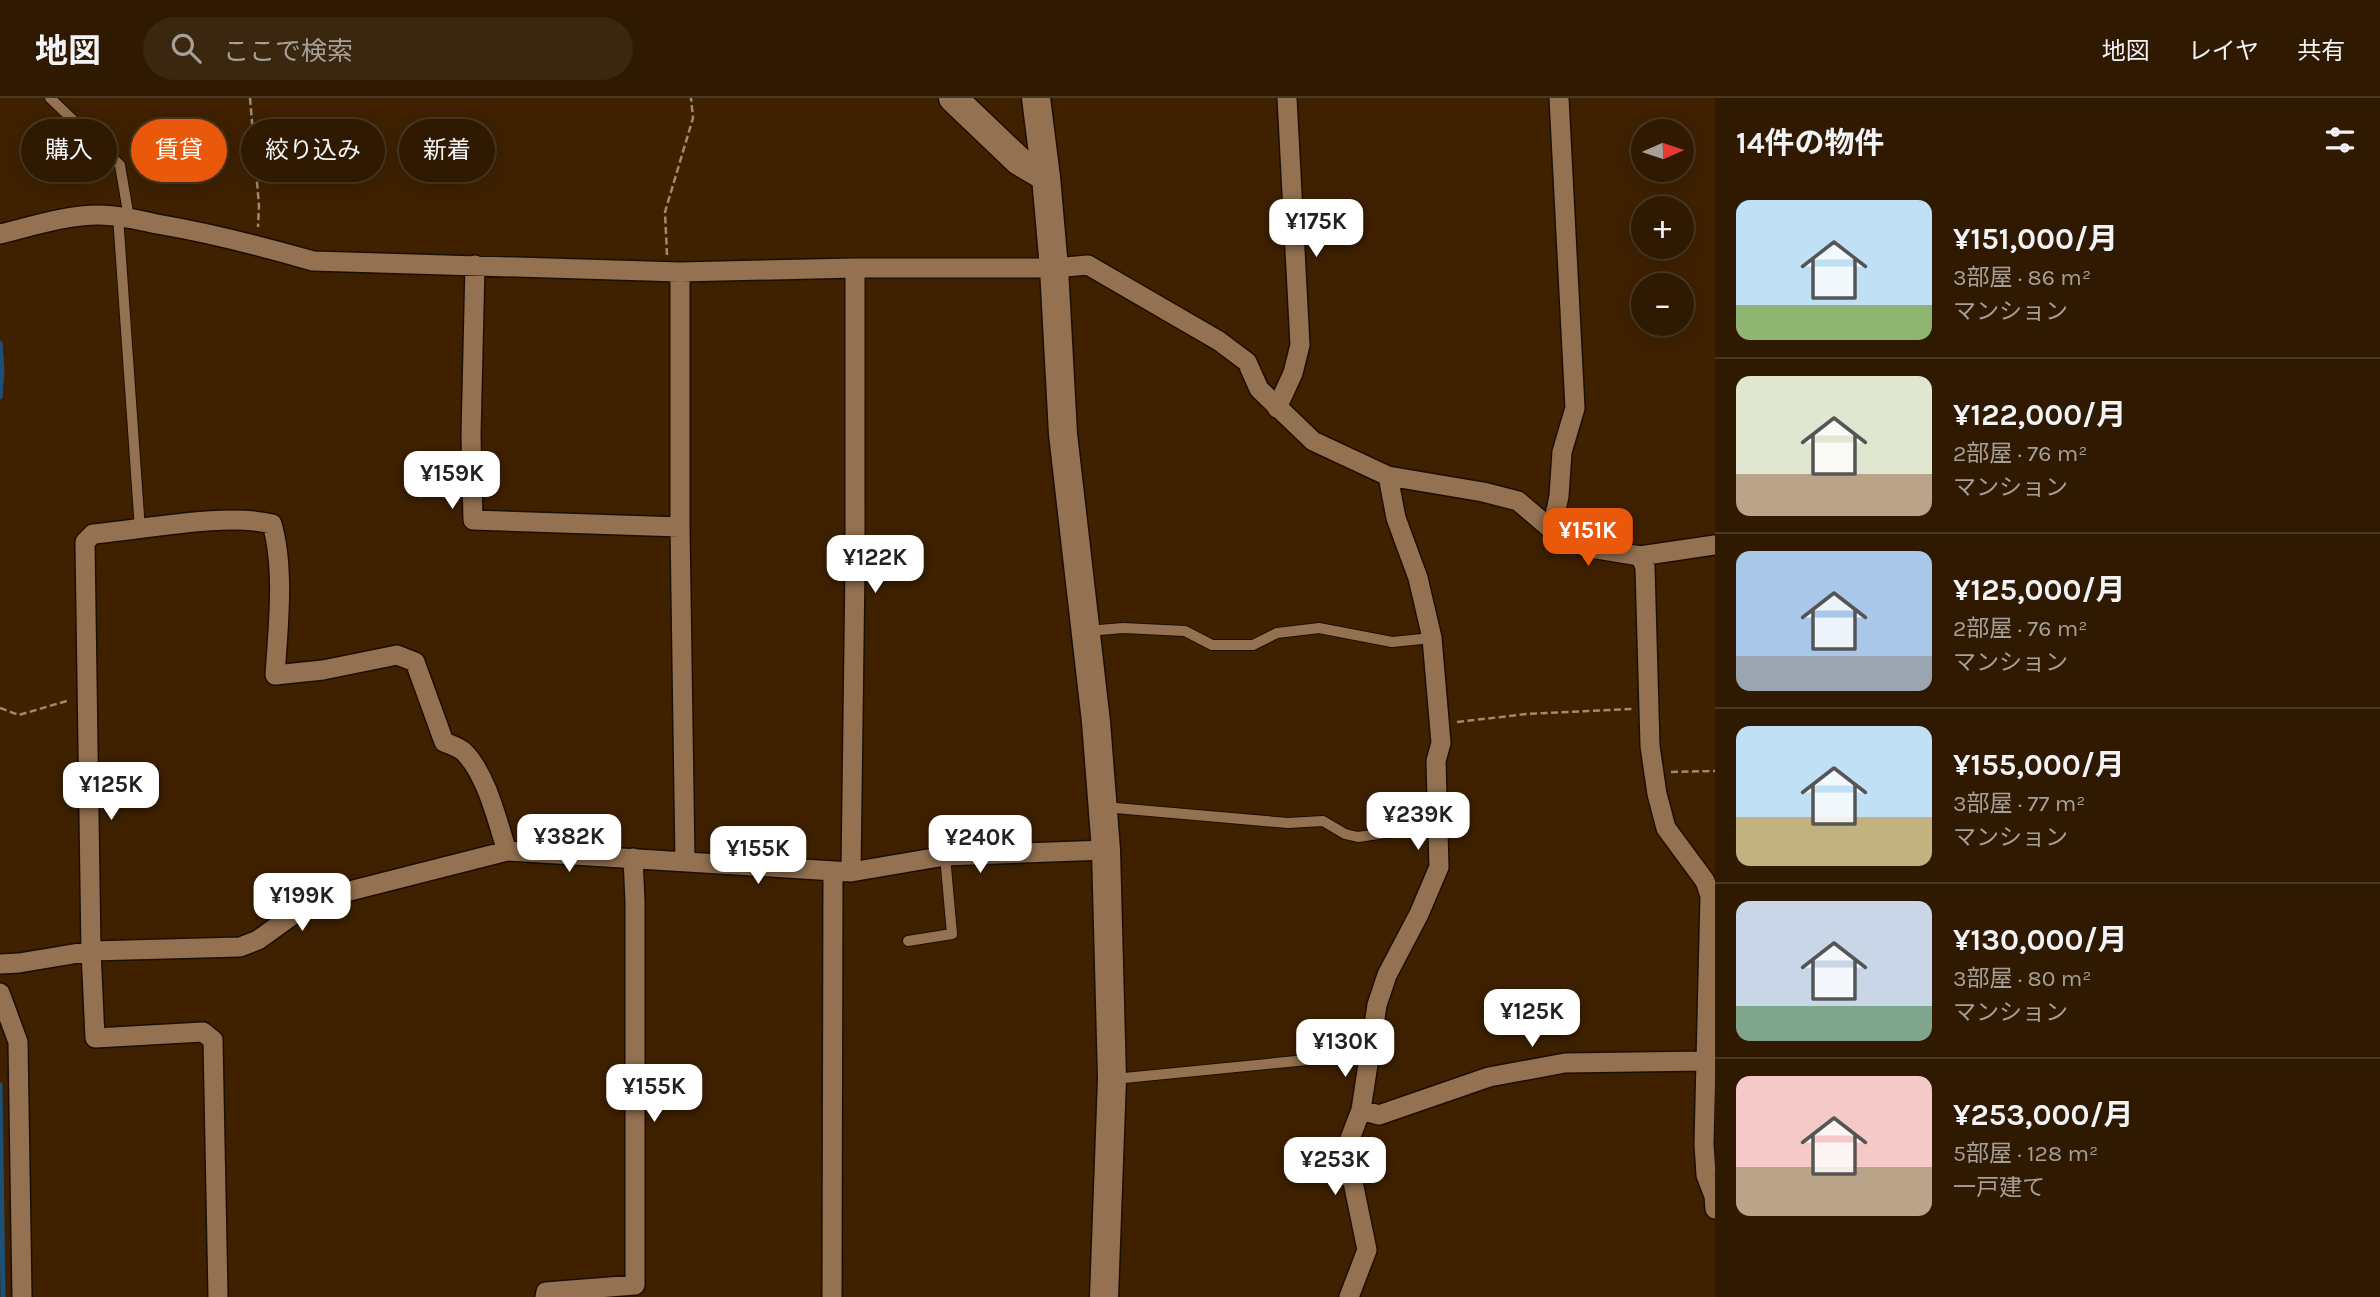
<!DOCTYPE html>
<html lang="ja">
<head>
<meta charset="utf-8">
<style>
	:root { --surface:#2f1900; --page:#3b260f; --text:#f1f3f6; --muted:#a7a099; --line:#4a3822; --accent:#ea580c }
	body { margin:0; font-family:Karla,"Noto Sans JP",sans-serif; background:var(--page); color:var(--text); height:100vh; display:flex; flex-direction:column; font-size:26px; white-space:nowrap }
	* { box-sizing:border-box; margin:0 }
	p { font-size:23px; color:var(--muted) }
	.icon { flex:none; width:38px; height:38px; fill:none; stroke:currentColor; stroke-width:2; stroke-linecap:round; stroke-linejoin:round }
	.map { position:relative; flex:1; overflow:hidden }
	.drawer { display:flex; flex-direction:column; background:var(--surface); width:665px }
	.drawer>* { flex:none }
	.hud { position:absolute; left:21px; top:21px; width:665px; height:63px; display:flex; gap:14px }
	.needle { width:46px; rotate:87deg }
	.buttons { position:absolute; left:1631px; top:21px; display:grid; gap:14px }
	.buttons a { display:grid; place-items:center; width:63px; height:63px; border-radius:50%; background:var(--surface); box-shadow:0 4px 18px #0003,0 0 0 2px var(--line); font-size:35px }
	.price { position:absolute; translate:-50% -60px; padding:0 16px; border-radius:14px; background:#fff; color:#222; font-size:23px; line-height:46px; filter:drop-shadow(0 2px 4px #0008) }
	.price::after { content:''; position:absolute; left:50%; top:42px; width:21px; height:16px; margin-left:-10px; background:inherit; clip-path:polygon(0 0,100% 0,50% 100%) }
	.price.on { background:var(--accent); color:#fff }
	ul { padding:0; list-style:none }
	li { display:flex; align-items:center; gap:21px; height:175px; padding:0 21px }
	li+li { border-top:2px solid var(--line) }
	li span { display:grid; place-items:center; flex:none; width:196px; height:140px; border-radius:14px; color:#555 }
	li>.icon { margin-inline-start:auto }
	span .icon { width:84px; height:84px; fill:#fffc; stroke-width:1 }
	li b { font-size:30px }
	h2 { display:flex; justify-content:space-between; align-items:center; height:84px; padding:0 21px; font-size:30px }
	.pill { padding:0 24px; border-radius:32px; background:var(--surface); box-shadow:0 4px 18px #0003,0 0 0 2px var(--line); font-size:24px; line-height:63px }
	.pill.on { background:var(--accent); color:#fff }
	header { display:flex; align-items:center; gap:42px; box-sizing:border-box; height:98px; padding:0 35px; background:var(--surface); border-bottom:2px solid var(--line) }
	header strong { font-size:33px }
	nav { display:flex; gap:38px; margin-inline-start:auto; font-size:24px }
	.search { width:490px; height:63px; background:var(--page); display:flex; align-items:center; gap:18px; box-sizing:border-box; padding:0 24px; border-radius:38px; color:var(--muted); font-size:26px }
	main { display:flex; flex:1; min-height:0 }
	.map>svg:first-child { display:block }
</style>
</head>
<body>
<header>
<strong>地図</strong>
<div class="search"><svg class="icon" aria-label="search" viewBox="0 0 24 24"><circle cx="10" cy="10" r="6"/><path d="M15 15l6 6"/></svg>ここで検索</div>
<nav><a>地図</a><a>レイヤ</a><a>共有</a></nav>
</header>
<main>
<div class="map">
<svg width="1715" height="1199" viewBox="0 0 1715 1199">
	<rect width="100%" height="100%" fill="#3f2100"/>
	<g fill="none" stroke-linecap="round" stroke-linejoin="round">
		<path stroke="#1d5076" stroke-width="5" d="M0 245 2 271 0 299
			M0 987 3 1199"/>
		<defs>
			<path id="lane" d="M50 0 120 67 129 120
				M118 118 140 432
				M1087 533 1123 530 1185 533 1212 547H1253L1277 535 1319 530 1392 544 1432 540
				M1104 709 1288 725 1323 723 1345 736 1358 739 1438 727
				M908 843 952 836 945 758
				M1114 981 1368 956"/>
			<path id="street" d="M0 136C33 128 66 117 99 117 119 117 138 122 157 126 210 135 261 148 313 163L680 174 855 170H1054L1088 167 1219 243 1247 264 1259 291 1313 343 1388 378 1483 394 1518 403 1552 432 1585 449 1640 458 1715 447
				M475 167 471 337 473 422 680 429
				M680 174V429L685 763
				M1277 310 1293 275 1300 247 1287 0
				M1552 432 1559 398 1562 354 1575 310 1559 0
				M1640 458 1645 469 1650 648 1657 696 1666 730 1705 783 1710 798 1704 1046 1706 1077 1714 1098 1715 1111
				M851 774 945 758 1106 752
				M0 866 19 865 91 853 240 849 258 842 301 811 330 798 507 753 851 774 855 469V170
				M0 895 18 944 22 1199
				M1361 1012 1379 1017 1489 979 1565 965 1705 963
				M218 1199 213 942 203 934 95 940 91 853 85 444 93 436C142 432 226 414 272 426 285 471 278 531 275 577L323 572 397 557 415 564 444 644C451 647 459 649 464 654 487 677 497 723 507 753
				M545 1199 546 1194 635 1187V803L633 760
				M832 1199 833 773
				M1349 1199 1367 1152 1353 1084 1340 1067 1361 1012 1377 907 1387 877 1419 816 1439 769 1436 663 1441 645 1432 540 1418 480 1396 420 1388 378"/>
			<path id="secondary" d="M953 0 1019 63 1046 79
				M1036 0 1046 79 1054 170 1063 336 1096 624 1106 752 1112 981 1104 1199"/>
		</defs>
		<use href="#lane" stroke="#1e0e01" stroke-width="12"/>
		<use href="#street" stroke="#1e0e01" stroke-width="22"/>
		<use href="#secondary" stroke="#1e0e01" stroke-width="31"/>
		<path stroke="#a08971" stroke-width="2.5" stroke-dasharray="7 3.5" stroke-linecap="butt" d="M250 0 259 108 258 129
			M667 157 665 114 693 20 691 0
			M0 610 19 617 70 602
			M1457 624 1527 616 1632 611
			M1671 674 1715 673"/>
		<use href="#lane" stroke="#947150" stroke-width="10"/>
		<use href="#street" stroke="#947150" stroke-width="19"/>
		<use href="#secondary" stroke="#947150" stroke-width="28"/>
	</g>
</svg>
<div class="buttons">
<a><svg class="needle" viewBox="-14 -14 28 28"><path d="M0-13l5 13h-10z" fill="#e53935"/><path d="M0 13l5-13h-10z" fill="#a7a099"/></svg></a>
<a>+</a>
<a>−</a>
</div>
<b class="price" style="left:1316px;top:161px">¥175K</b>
<b class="price" style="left:452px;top:413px">¥159K</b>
<b class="price on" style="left:1588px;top:470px">¥151K</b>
<b class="price" style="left:875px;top:497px">¥122K</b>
<b class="price" style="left:111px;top:724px">¥125K</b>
<b class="price" style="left:1418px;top:754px">¥239K</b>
<b class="price" style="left:569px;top:776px">¥382K</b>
<b class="price" style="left:980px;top:777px">¥240K</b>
<b class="price" style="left:758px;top:788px">¥155K</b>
<b class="price" style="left:302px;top:835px">¥199K</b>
<b class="price" style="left:1532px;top:951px">¥125K</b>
<b class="price" style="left:1345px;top:981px">¥130K</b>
<b class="price" style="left:654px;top:1026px">¥155K</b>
<b class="price" style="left:1335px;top:1099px">¥253K</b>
<div class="hud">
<a class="pill">購入</a>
<a class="pill on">賃貸</a>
<a class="pill">絞り込み</a>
<a class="pill">新着</a>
</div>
</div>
<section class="drawer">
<h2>14件の物件<svg class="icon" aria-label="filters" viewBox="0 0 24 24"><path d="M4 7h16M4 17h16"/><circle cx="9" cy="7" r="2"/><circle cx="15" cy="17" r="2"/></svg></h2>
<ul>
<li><span style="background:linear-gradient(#bfe0f5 75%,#8fb573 0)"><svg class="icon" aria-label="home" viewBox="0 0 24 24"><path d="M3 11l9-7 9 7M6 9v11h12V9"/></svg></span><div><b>¥151,000/月</b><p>3部屋 · 86 m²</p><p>マンション</p></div></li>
<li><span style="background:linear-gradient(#dfe7d0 70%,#b9a48a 0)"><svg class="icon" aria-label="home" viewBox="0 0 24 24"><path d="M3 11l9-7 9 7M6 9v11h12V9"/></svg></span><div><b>¥122,000/月</b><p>2部屋 · 76 m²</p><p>マンション</p></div></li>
<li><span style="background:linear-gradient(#a9c7e8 75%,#9aa5b1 0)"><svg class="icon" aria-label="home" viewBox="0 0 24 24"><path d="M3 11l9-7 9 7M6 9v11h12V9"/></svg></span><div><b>¥125,000/月</b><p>2部屋 · 76 m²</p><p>マンション</p></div></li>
<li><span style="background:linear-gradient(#bfe0f5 65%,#c2b280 0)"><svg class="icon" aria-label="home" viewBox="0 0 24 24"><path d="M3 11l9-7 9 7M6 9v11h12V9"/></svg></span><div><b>¥155,000/月</b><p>3部屋 · 77 m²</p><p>マンション</p></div></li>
<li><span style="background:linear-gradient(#c9d6e8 75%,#7fa58c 0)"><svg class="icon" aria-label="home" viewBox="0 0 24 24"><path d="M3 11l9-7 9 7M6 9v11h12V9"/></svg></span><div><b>¥130,000/月</b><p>3部屋 · 80 m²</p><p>マンション</p></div></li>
<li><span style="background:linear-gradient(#f6c9c9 65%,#b9a48a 0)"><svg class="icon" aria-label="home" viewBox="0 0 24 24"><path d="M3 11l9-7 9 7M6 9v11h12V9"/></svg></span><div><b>¥253,000/月</b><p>5部屋 · 128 m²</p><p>一戸建て</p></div></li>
</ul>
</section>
</main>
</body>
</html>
